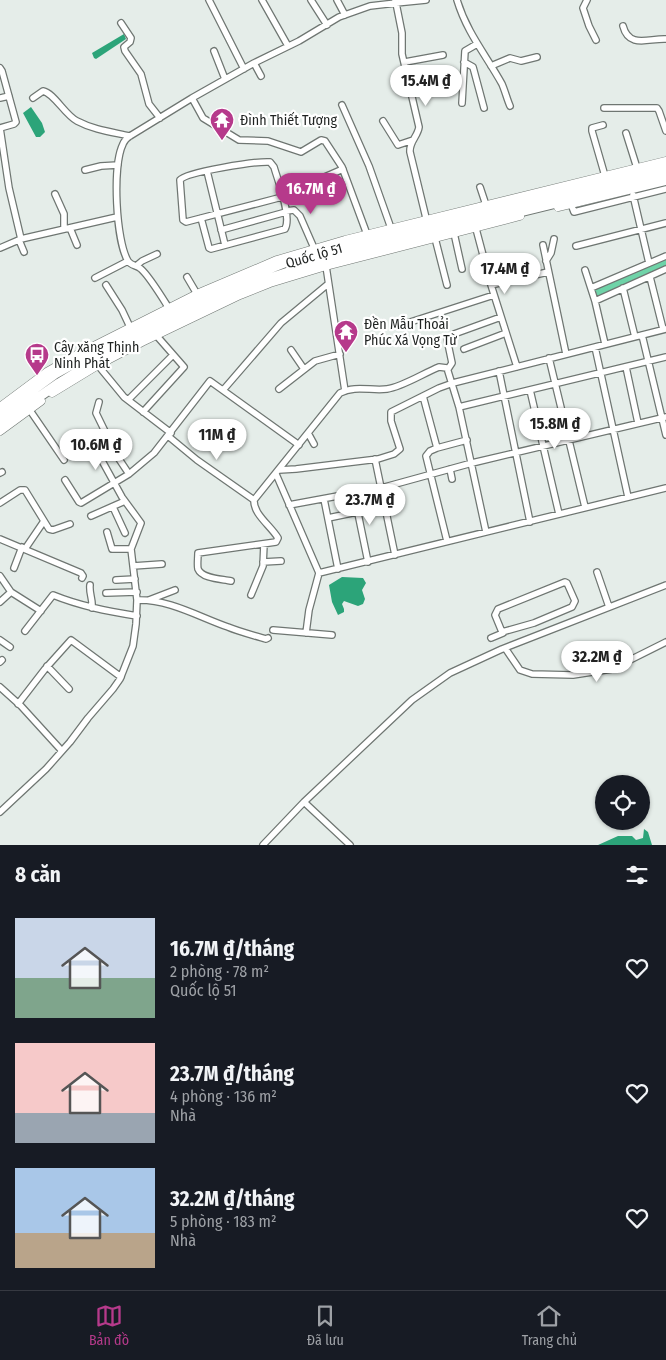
<!DOCTYPE html>
<html lang="vi">
<head>
<meta charset="utf-8">
<style>
	:root { --surface:#171b24; --page:#20242c; --text:#f1f3f6; --muted:#9ea1a6; --line:#363941; --accent:#b63a8b }
	body { margin:0; font-family:"Fira Sans Condensed",sans-serif; background:var(--page); color:var(--text); height:100vh; display:flex; flex-direction:column; font-size:19px; white-space:nowrap }
	* { box-sizing:border-box; margin:0 }
	p { font-size:16px; color:var(--muted) }
	.icon { flex:none; width:28px; height:28px; fill:none; stroke:currentColor; stroke-width:2; stroke-linecap:round; stroke-linejoin:round }
	.map { position:relative; height:845px; overflow:hidden }
	.sheet { display:flex; flex-direction:column; background:var(--surface); flex:1 }
	.sheet>* { flex:none }
	.buttons { position:absolute; left:595px; top:775px; display:grid; gap:10px }
	.buttons a { display:grid; place-items:center; width:55px; height:55px; border-radius:50%; background:var(--surface); box-shadow:0 1px 4px #0004; font-size:25px }
	.price { position:absolute; translate:-50% -42px; padding:0 11px; border-radius:18px; background:#fff; color:#222; font-size:16px; line-height:32px; filter:drop-shadow(0 1px 2px #0008) }
	.price::after { content:''; position:absolute; left:50%; top:30px; width:15px; height:11px; margin-left:-8px; background:inherit; clip-path:polygon(0 0,100% 0,50% 100%) }
	.price.selected { background:var(--accent); color:#fff }
	ul { padding:0; list-style:none }
	li { display:flex; align-items:center; gap:15px; height:125px; padding:0 15px }
	li span { display:grid; place-items:center; flex:none; width:140px; height:100px; border-radius:0px; color:#555 }
	li>.icon { margin-inline-start:auto }
	span .icon { width:60px; height:60px; fill:#fffc; stroke-width:1 }
	li b { font-size:21px }
	h2 { display:flex; justify-content:space-between; align-items:center; height:60px; padding:0 15px; font-size:21px }
	.dock { display:flex; justify-content:space-around; align-items:center; height:70px; border-top:1px solid var(--line); background:var(--surface); font-size:14px; color:var(--muted) }
	.dock a { display:grid; justify-items:center; gap:2px }
	.dock .selected { color:var(--accent) }
	.map>svg:first-child { display:block }
</style>
</head>
<body>
<div class="map">
<svg width="666" height="845" viewBox="0 0 666 845">
	<rect width="100%" height="100%" fill="#e5ede9"/>
	<path fill="#6fd3a8" d="M666 257V268L596 299 593 288Z"/>
	<path fill="#2ca479" d="M124 34 126 39 96 59 94 58 92 53Z
		M31 107 42 123 45 132 40 137H36L23 113Z
		M342 577 363 578 366 583 362 590 365 599 363 604 358 606 344 601 342 604 344 609V612L338 615 332 602 329 585Z
		M644 829 648 832 652 845H598L618 836H632L636 840 643 838Z"/>
	<g fill="none" stroke-linecap="round" stroke-linejoin="round">
		<defs>
			<path id="minor" d="M209 0 244 69
				M262 0 288 46
				M311 0 327 25
				M337 0 345 15
				M426 0 396 3 402 33V54L419 127C418 136 409 142 410 152L427 222
				M457 0C467 33 486 55 502 84 505 91 507 99 510 106
				M587 0 583 8 589 26 596 40
				M121 23 131 38 130 42 124 47 125 51 141 74 149 104 160 118
				M623 26C629 49 649 38 666 39
				M214 51 225 79
				M405 62 443 55
				M464 62 473 67 484 108
				M254 63 261 76
				M491 66 510 58 521 61 537 57
				M0 68 2 71 16 122 14 124 0 128
				M0 98 9 96
				M33 98 43 91C54 93 65 115 77 121 94 130 112 132 130 136
				M192 98 203 118 239 140 268 141 301 152 321 140 325 141 342 167 368 237
				M462 103 465 51 477 44
				M342 105 369 166 392 231
				M604 108H657L659 111 666 131
				M383 121 398 145 413 140
				M603 125 592 128V131L605 176
				M0 128 9 188 21 239
				M626 133 637 168
				M85 170 101 166 118 165
				M207 171 225 245
				M320 179 343 169
				M480 187 486 205
				M55 194 64 214V229
				M633 195 649 263
				M571 204 574 212 666 189
				M286 211 294 210 300 216 314 248
				M201 218 209 248 211 249 285 229C292 217 278 181 274 167L270 162C257 161 186 172 180 180L183 220 186 222 282 197
				M475 225 491 285 517 367
				M70 228 77 245
				M221 230 286 212
				M454 233 462 269
				M435 238 447 285
				M19 240 24 252
				M543 245 566 354
				M576 246 666 223
				M0 248 21 239 117 217
				M546 261 551 253 554 239
				M136 266 142 261 157 254
				M326 266 345 391
				M585 270 595 301 605 344
				M187 277 197 294
				M650 277 663 329
				M95 278 128 261
				M106 285 122 310 130 327
				M491 285 548 272
				M591 288 666 256
				M623 288 635 337
				M595 301 666 269
				M170 310C163 299 150 277 141 269 137 265 131 266 128 261 116 241 112 166 123 144 124 141 127 138 130 136L192 98 254 63 299 41 339 17 370 6 396 3 395 0
				M398 326 494 295
				M454 334 501 317
				M642 335 666 435
				M447 339 452 363 448 369
				M595 347 628 497
				M464 349 506 333
				M291 350 304 369
				M549 358 585 507
				M96 363 124 397 171 433
				M626 367 638 423
				M499 371 530 522
				M224 389 281 323 328 284
				M279 389 315 361 340 354
				M530 390 559 514
				M423 396 437 448 430 451 426 456 447 541
				M128 400 173 355
				M99 402 96 413 117 456 129 474
				M27 406 64 460
				M459 407 666 357
				M143 412 184 367 156 335
				M308 433 314 444
				M168 436 197 460 254 500
				M437 448 467 440
				M375 459 395 555
				M450 469 452 479
				M279 470 296 469 378 459 394 454 400 449 391 421V412L439 388 453 383 666 329
				M0 473 2 472
				M276 474 319 573 309 610 306 633
				M65 480 79 502 81 503 129 474 154 453 210 381 299 445
				M354 494 368 562
				M324 499 338 569
				M0 503 20 490H25L49 529 53 530 70 524
				M289 505 381 488 472 463 666 417
				M113 507 125 533
				M91 516 125 501
				M328 518 357 512
				M107 532 112 549H131
				M0 539 81 573 83 576 82 578
				M25 549 44 521
				M263 562 281 561
				M133 566 162 564
				M14 568 22 547
				M597 572 609 607
				M319 573 666 488
				M0 576 11 592 41 611
				M116 580 135 579
				M231 581C223 579 202 579 198 569 197 565 198 558 198 553L276 542 278 538C271 526 253 514 254 500L340 393C355 385 371 391 387 389 402 387 424 373 439 367L447 368 459 407 486 532
				M565 582 567 583 575 601 572 607 534 623 502 632 495 615 498 609Z
				M90 585C89 594 93 599 92 608
				M106 593 137 592
				M251 595 263 566 264 544
				M137 600C169 599 199 617 228 627 240 632 253 635 266 639L268 638
				M149 600 175 590
				M0 602 11 592
				M273 630 332 635
				M25 631 53 595C80 606 107 611 137 616
				M491 638 503 633
				M0 640 10 647
				M505 648 520 670 532 674 573 675 612 669 666 642
				M0 662 2 660
				M47 666 69 689
				M0 687 21 706 62 751
				M18 704 45 669 71 640 121 677
				M304 802 350 845
				M0 812 46 769 70 742 88 718 113 689 120 679 133 646 136 624 137 600 131 549 141 523 122 497 95 448
				M263 845 304 802 412 700 450 673 502 649 666 585"/>
			<path id="major" d="M558 207 666 181
				M52 393 98 365 142 342 240 295 270 283 326 266 520 216
				M0 407 47 372 80 353 197 294 277 260 345 240 666 161
				M0 431 41 401"/>
			<path id="highway" d="M0 414 55 374 105 346 246 278 284 263 324 252 666 167
				M0 424 59 383 95 361 174 320 230 294 267 279 325 260 666 176"/>
		</defs>
		<use href="#minor" stroke="#6f7672" stroke-width="8"/>
		<use href="#major" stroke="#6f7672" stroke-width="9"/>
		<use href="#highway" stroke="#6f7672" stroke-width="11"/>
		<use href="#minor" stroke="#fff" stroke-width="5.5"/>
		<use href="#major" stroke="#fff" stroke-width="8"/>
		<use href="#highway" stroke="#fff" stroke-width="9"/>
	</g>
	<defs>
		<symbol id="temple-pin" viewBox="-11 -11 22 30"><path d="M0 17L-7.5 6A9.5 9.5 0 1 1 7.5 6Z" fill="#b63a8b" stroke="#fff"/><path d="M0-6L5-2H3V0L6.5 2.5H4V6H1.5V3h-3V6H-4V2.5H-6.5L-3 0V-2H-5Z" fill="#fff"/></symbol>
		<symbol id="bus-pin" viewBox="-11 -11 22 30"><path d="M0 17L-7.5 6A9.5 9.5 0 1 1 7.5 6Z" fill="#b63a8b" stroke="#fff"/><path d="M-5-6H5V4H4V6H2V4H-2V6H-4V4H-5ZM-3.5-4V0h7V-4ZM-3.5 1.2v1.5H-2V1.2ZM2 1.2v1.5H3.5V1.2Z" fill="#fff"/></symbol>
	</defs>
	<g fill-rule="evenodd">
		<use href="#temple-pin" x="208" y="106" width="28" height="38"/>
		<use href="#temple-pin" x="332" y="318" width="28" height="38"/>
		<use href="#bus-pin" x="23" y="341" width="28" height="38"/>
	</g>
	<g text-anchor="middle" dominant-baseline="central" stroke-width="4.5" stroke-linejoin="round" paint-order="stroke">
		<g font-size="14" fill="#1f2221" stroke="#fff" text-anchor="start">
			<text x="240" y="120">Đình Thiết Tượng</text>
			<text x="364" y="324">Đền Mẫu Thoải<tspan x="364" dy="16">Phúc Xá Vọng Từ</tspan></text>
			<text x="54" y="347">Cây xăng Thịnh<tspan x="54" dy="16">Ninh Phát</tspan></text>
		</g>
		<g font-size="14" fill="#1f2221" stroke="#fff">
			<text transform="translate(314 256) rotate(-16)">Quốc lộ 51</text>
		</g>
	</g>
</svg>
<div class="buttons">
<a><svg class="icon" aria-label="locate" viewBox="0 0 24 24"><circle cx="12" cy="12" r="6"/><path d="M12 2v4M12 18v4M2 12h4M18 12h4"/></svg></a>
</div>
<b class="price" style="left:426px;top:107px">15.4M ₫</b>
<b class="price selected" style="left:311px;top:215px">16.7M ₫</b>
<b class="price" style="left:505px;top:295px">17.4M ₫</b>
<b class="price" style="left:555px;top:450px">15.8M ₫</b>
<b class="price" style="left:217px;top:461px">11M ₫</b>
<b class="price" style="left:96px;top:471px">10.6M ₫</b>
<b class="price" style="left:370px;top:526px">23.7M ₫</b>
<b class="price" style="left:597px;top:683px">32.2M ₫</b>
</div>
<section class="sheet">
<h2>8 căn<svg class="icon" aria-label="filters" viewBox="0 0 24 24"><path d="M4 7h16M4 17h16"/><circle cx="9" cy="7" r="2"/><circle cx="15" cy="17" r="2"/></svg></h2>
<ul>
<li><span style="background:linear-gradient(#c9d6e8 60%,#7fa58c 0)"><svg class="icon" aria-label="home" viewBox="0 0 24 24"><path d="M3 11l9-7 9 7M6 9v11h12V9"/></svg></span><div><b>16.7M ₫/tháng</b><p>2 phòng · 78 m²</p><p>Quốc lộ 51</p></div><svg class="icon" aria-label="heart" viewBox="0 0 24 24"><path d="M12 20l-8-8c-3-5 5-10 8-4 3-6 11-1 8 4z"/></svg></li>
<li><span style="background:linear-gradient(#f6c9c9 70%,#9aa5b1 0)"><svg class="icon" aria-label="home" viewBox="0 0 24 24"><path d="M3 11l9-7 9 7M6 9v11h12V9"/></svg></span><div><b>23.7M ₫/tháng</b><p>4 phòng · 136 m²</p><p>Nhà</p></div><svg class="icon" aria-label="heart" viewBox="0 0 24 24"><path d="M12 20l-8-8c-3-5 5-10 8-4 3-6 11-1 8 4z"/></svg></li>
<li><span style="background:linear-gradient(#a9c7e8 65%,#b9a48a 0)"><svg class="icon" aria-label="home" viewBox="0 0 24 24"><path d="M3 11l9-7 9 7M6 9v11h12V9"/></svg></span><div><b>32.2M ₫/tháng</b><p>5 phòng · 183 m²</p><p>Nhà</p></div><svg class="icon" aria-label="heart" viewBox="0 0 24 24"><path d="M12 20l-8-8c-3-5 5-10 8-4 3-6 11-1 8 4z"/></svg></li>
</ul>
</section>
<nav class="dock">
<a class="selected"><svg class="icon" aria-label="map" viewBox="0 0 24 24"><path d="M3 6l6-2 6 2 6-2v14l-6 2-6-2-6 2zM9 4v14M15 6v14"/></svg>Bản đồ</a>
<a><svg class="icon" aria-label="saved" viewBox="0 0 24 24"><path d="M7 4h10v16l-5-4-5 4z"/></svg>Đã lưu</a>
<a><svg class="icon" aria-label="home" viewBox="0 0 24 24"><path d="M3 11l9-7 9 7M6 9v11h12V9"/></svg>Trang chủ</a>
</nav>
</body>
</html>
